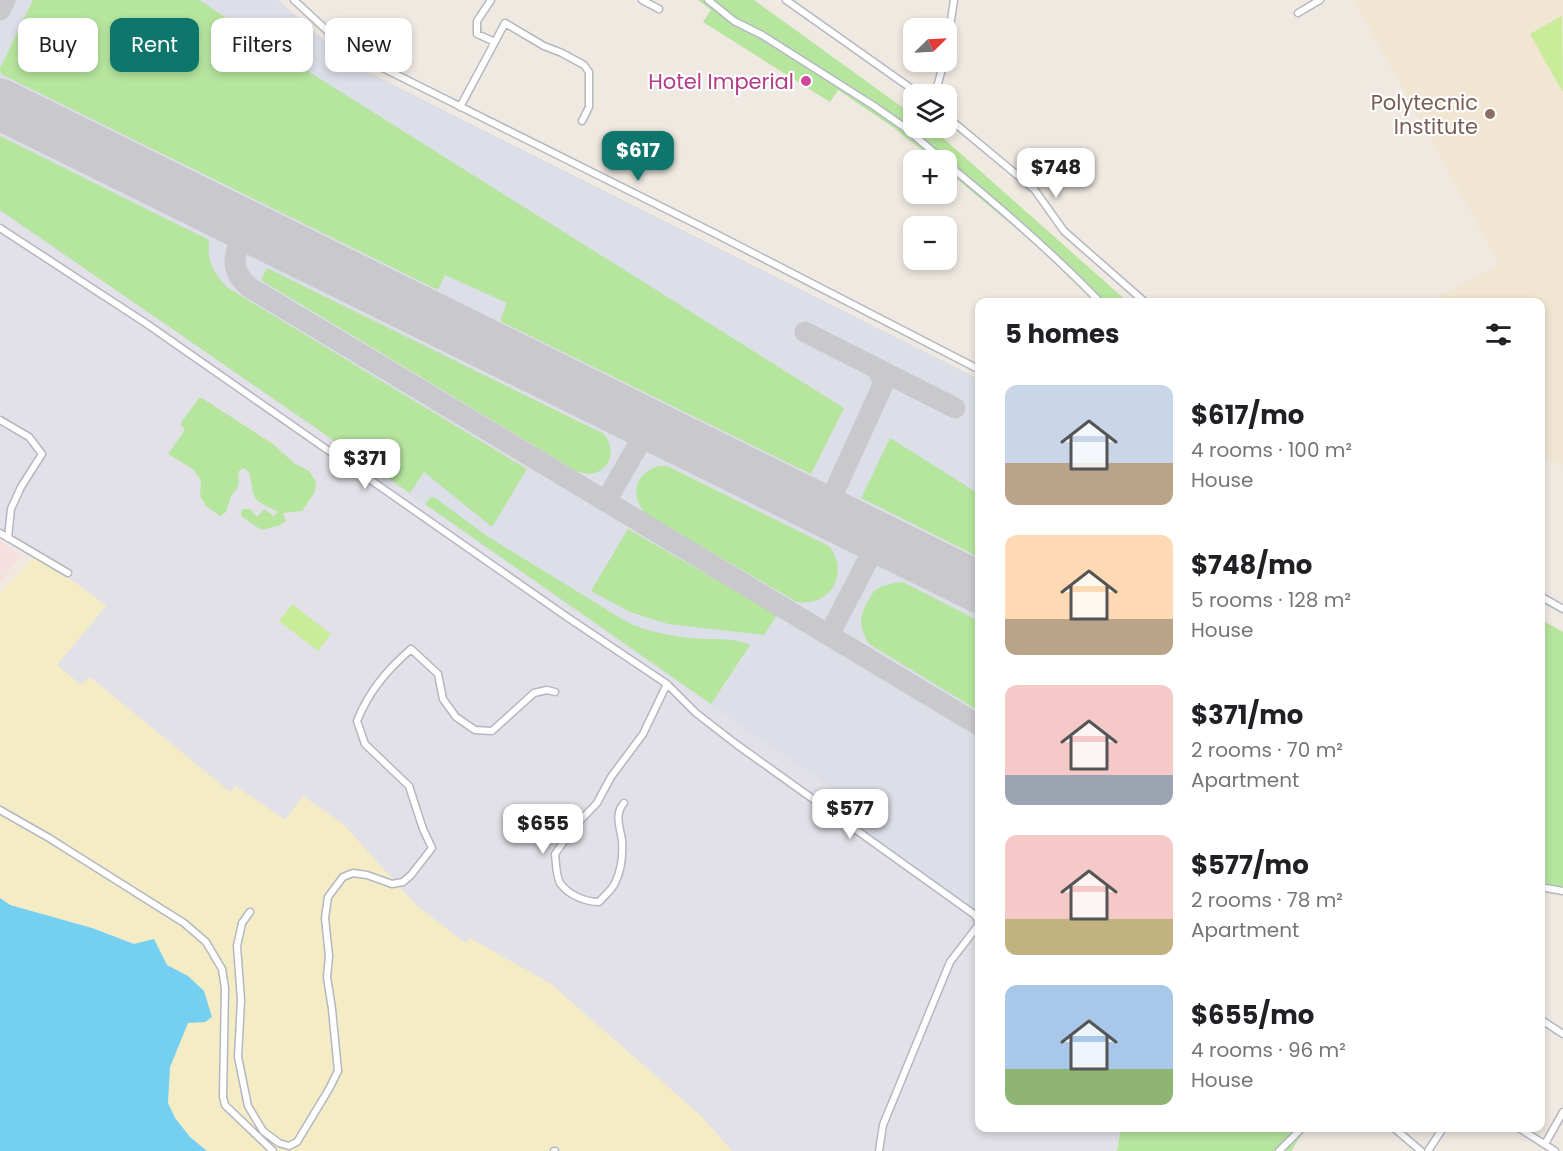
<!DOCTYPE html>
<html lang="en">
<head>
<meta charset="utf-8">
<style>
	:root { --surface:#fff; --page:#f6f6f6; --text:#202124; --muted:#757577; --accent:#0f766e }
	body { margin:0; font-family:Poppins,sans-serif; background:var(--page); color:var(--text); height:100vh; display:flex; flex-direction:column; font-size:22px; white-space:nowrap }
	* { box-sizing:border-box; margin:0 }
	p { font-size:20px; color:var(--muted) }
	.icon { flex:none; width:33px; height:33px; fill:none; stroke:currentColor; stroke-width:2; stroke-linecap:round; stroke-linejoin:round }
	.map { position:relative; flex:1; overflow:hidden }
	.sheet { position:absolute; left:975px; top:298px; width:570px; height:834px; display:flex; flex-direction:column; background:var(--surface); border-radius:12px; box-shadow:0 3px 9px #0003 }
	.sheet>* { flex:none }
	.top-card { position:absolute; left:18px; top:18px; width:570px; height:54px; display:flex; gap:12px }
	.needle { width:39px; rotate:66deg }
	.fabs { position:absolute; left:903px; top:18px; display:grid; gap:12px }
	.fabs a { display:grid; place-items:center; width:54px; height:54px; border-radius:12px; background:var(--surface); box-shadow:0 3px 9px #0003; font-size:30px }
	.price { position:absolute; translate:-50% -51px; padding:0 14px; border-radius:12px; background:#fff; color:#222; font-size:20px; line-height:39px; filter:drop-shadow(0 2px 3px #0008) }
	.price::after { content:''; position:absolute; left:50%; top:36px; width:18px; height:14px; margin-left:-9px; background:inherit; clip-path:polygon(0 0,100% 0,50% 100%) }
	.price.on { background:var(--accent); color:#fff }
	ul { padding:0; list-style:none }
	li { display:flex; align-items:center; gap:18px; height:150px; padding:0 30px }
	li span { display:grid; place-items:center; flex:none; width:168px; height:120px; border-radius:12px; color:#555 }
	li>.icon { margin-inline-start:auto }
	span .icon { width:72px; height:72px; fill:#fffc; stroke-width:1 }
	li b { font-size:26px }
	h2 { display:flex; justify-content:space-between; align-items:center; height:72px; padding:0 30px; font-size:26px }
	.tag { padding:0 21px; border-radius:12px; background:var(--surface); box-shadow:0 3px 9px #0003; font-size:21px; line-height:54px }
	.tag.on { background:var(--accent); color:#fff }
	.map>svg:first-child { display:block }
</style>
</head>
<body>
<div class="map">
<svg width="1563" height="1151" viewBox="0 0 1563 1151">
	<rect width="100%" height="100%" fill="#efe9e1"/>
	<path fill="#e3e1e8" d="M0 212 208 354 670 678 860 806 848 822 914 869 979 909 980 1128H1121L1117 1151H732L699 1114 465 943 416 905 342 823 286 820 236 787 230 792 90 677 81 685 56 665 106 606 76 583 0 534Z"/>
	<path fill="#f0e6d1" d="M1354 0H1563V465L1544 458 1541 453 1540 303H1438L1434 298 1500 265Z"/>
	<path fill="#f5dfe0" d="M0 541 22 556 0 581Z"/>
	<path fill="#dcdee8" d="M0 0H278L352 64 979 379V906L974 910 848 822 859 806 670 678 208 354 0 212Z"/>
	<path fill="#b6e59e" d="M33 0H199L298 65 844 408 811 474 500 321 507 303 445 275 438 290 1 74 0 68Z
		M698 0H754L913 115 914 128 933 129 1129 303H1097L1057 262 947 171 946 160H934L894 128 838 90 830 102 703 22 711 10Z
		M0 136 209 240C207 261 213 273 228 288L527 469 492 527 424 472 410 493 0 210Z
		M267 268 604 434C621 456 603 482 576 471L261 280Z
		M199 398H202L273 444 294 463 309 471 316 482 315 492 302 511 283 513 286 521 278 526 261 530 241 516 242 509H250L257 517 264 509 274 516 278 512C249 497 256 503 249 472L243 468 238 472 239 482 237 489 232 494 226 512 220 516 207 507 200 496 201 480 193 469 168 454 185 430 180 424Z
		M890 438 979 494V557L861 498Z
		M658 466H667L829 546C850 573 831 607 797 602L647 515C629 497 634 474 658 466Z
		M431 497H434L487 536 627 622C646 631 666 635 688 638 705 640 735 637 750 645L711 704 425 504Z
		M628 529 777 615 764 635 668 624 630 612 591 591Z
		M903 582 979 621V711L869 644C860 629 858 618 867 603 870 597 873 591 879 588 886 584 895 583 903 582Z
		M1540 619 1563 632V888L1541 882Z
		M1121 1128H1306L1291 1151H1117Z"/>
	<path fill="#f3ecc5" d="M33 557 76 583 106 606 57 665 81 685 90 677 230 792 236 786 285 820 303 796 342 823 416 905 465 943 470 938 551 984 699 1114 732 1151H207L190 1137 175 1118 168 1103 170 1067 188 1022H204L188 976 167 965 162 953 92 928 10 905 0 898V594Z"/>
	<path fill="#c9ec9a" d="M1562 16 1563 91H1562L1530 34Z
		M292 604 331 634 318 651 279 621Z"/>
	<path fill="#75cff0" d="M0 898 10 905 92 928 134 944 154 939 167 965 188 976 204 991 212 1017 205 1022 188 1023 170 1067 168 1103 175 1118 190 1137 207 1151H0Z"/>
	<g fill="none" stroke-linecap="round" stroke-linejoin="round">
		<path stroke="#c9c8cc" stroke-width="21" d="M0 10 5 0
			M247 226C237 250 225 266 249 287L980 726
			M805 332 955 408
			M611 492 650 425
			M825 512 882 387 883 379 876 368
			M829 635 879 539"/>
		<path stroke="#c9c8cc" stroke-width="51" d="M0 104 980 588"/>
		<defs>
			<path id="street" d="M294 0 334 37 383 68 716 234 980 370
				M491 0 477 21V34L495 42
				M642 0 659 9
				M708 0 734 21 762 35 874 106 904 127 943 160
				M786 0 919 94
				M1298 13 1320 0
				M946 52 954 0
				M935 94 944 62
				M460 107 505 23 544 46 562 53 584 65 589 72V107L582 121
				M946 116 1034 189 1064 231 1146 303
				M946 163C1000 207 1053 253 1101 303
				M0 228 147 324 567 617 667 684 696 713 736 744 975 915 979 923
				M0 420 29 437 42 454 21 487 11 509 8 538
				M0 533 68 573
				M1540 596 1563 609
				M1540 689V711
				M624 803C614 814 620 827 622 840 623 854 621 871 615 883 612 890 604 896 599 902 586 902 568 895 560 883 556 876 556 862 555 854L575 826 597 803 611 777 643 734 667 684
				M0 810 49 838 184 923 206 942 222 969 225 988 223 1097 225 1105 273 1151
				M1540 887 1563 891
				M250 912 242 923 237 946 241 1000 238 1057 248 1106 263 1131 279 1143 289 1146 297 1142 329 1089 338 1071 332 1009 327 977 329 956 325 918 328 897 343 877 353 873 367 875 392 884 403 882 411 875 432 848 423 829 409 786 365 744 357 721C369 691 387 670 411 649L438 674 443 699 456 717 475 730 492 731 534 693 547 690 555 692
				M1540 1019 1563 1034
				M1394 1128 1421 1151
				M1519 1128 1555 1151
				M1545 1144 1563 1112
				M554 1151H555
				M879 1151 883 1125 950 962 980 923
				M1279 1151 1302 1128
				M1428 1151 1443 1128"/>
		</defs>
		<use href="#street" stroke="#b4b7c1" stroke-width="9"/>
		<use href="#street" stroke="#fff" stroke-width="6"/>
	</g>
	<circle fill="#d1479c" stroke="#fff" stroke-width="2" cx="806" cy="81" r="6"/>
	<circle fill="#8d6e63" stroke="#fff" stroke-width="2" cx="1490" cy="114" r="6"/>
	<g text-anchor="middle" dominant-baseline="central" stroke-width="4.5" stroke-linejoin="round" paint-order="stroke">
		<g font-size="21" fill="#b23c85" stroke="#fff" text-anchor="end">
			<text x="794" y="81">Hotel Imperial</text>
		</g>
		<g font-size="21" fill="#785e54" stroke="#fff" text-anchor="end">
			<text x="1478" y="102">Polytecnic<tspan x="1478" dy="24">Institute</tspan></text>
		</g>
	</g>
</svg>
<div class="fabs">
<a><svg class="needle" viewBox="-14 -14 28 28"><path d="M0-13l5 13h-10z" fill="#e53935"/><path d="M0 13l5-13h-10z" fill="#757577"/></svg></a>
<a><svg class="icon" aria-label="layers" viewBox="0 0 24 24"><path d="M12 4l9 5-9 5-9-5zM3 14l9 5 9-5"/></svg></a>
<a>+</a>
<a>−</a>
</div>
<b class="price on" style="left:638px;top:182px">$617</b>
<b class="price" style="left:1056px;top:199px">$748</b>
<b class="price" style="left:365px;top:490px">$371</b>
<b class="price" style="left:850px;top:840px">$577</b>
<b class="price" style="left:543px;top:855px">$655</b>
<div class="top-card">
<a class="tag">Buy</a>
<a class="tag on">Rent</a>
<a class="tag">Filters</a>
<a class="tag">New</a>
</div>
<section class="sheet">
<h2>5 homes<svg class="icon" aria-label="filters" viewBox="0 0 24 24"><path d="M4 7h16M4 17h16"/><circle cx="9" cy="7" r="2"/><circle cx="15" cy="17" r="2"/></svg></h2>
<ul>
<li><span style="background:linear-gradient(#c9d6e8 65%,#b9a48a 0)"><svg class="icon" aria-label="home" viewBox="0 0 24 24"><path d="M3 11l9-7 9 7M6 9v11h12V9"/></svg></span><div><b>$617/mo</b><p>4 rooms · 100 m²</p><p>House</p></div></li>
<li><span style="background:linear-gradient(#ffd9b3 70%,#b9a48a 0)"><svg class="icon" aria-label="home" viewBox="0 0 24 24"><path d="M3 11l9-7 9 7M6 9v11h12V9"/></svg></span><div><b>$748/mo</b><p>5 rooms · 128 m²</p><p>House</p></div></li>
<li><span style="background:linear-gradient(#f6c9c9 75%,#9aa5b1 0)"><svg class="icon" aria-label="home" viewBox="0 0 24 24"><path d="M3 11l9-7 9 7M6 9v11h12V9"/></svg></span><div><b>$371/mo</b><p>2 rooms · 70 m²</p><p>Apartment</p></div></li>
<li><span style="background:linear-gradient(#f6c9c9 70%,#c2b280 0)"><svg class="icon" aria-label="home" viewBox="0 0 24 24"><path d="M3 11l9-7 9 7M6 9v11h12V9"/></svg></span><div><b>$577/mo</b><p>2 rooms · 78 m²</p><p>Apartment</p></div></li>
<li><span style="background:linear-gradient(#a9c7e8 70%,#8fb573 0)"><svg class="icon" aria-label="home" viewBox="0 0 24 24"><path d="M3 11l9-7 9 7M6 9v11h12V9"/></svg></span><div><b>$655/mo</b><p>4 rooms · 96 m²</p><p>House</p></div></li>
</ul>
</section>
</div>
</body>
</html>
